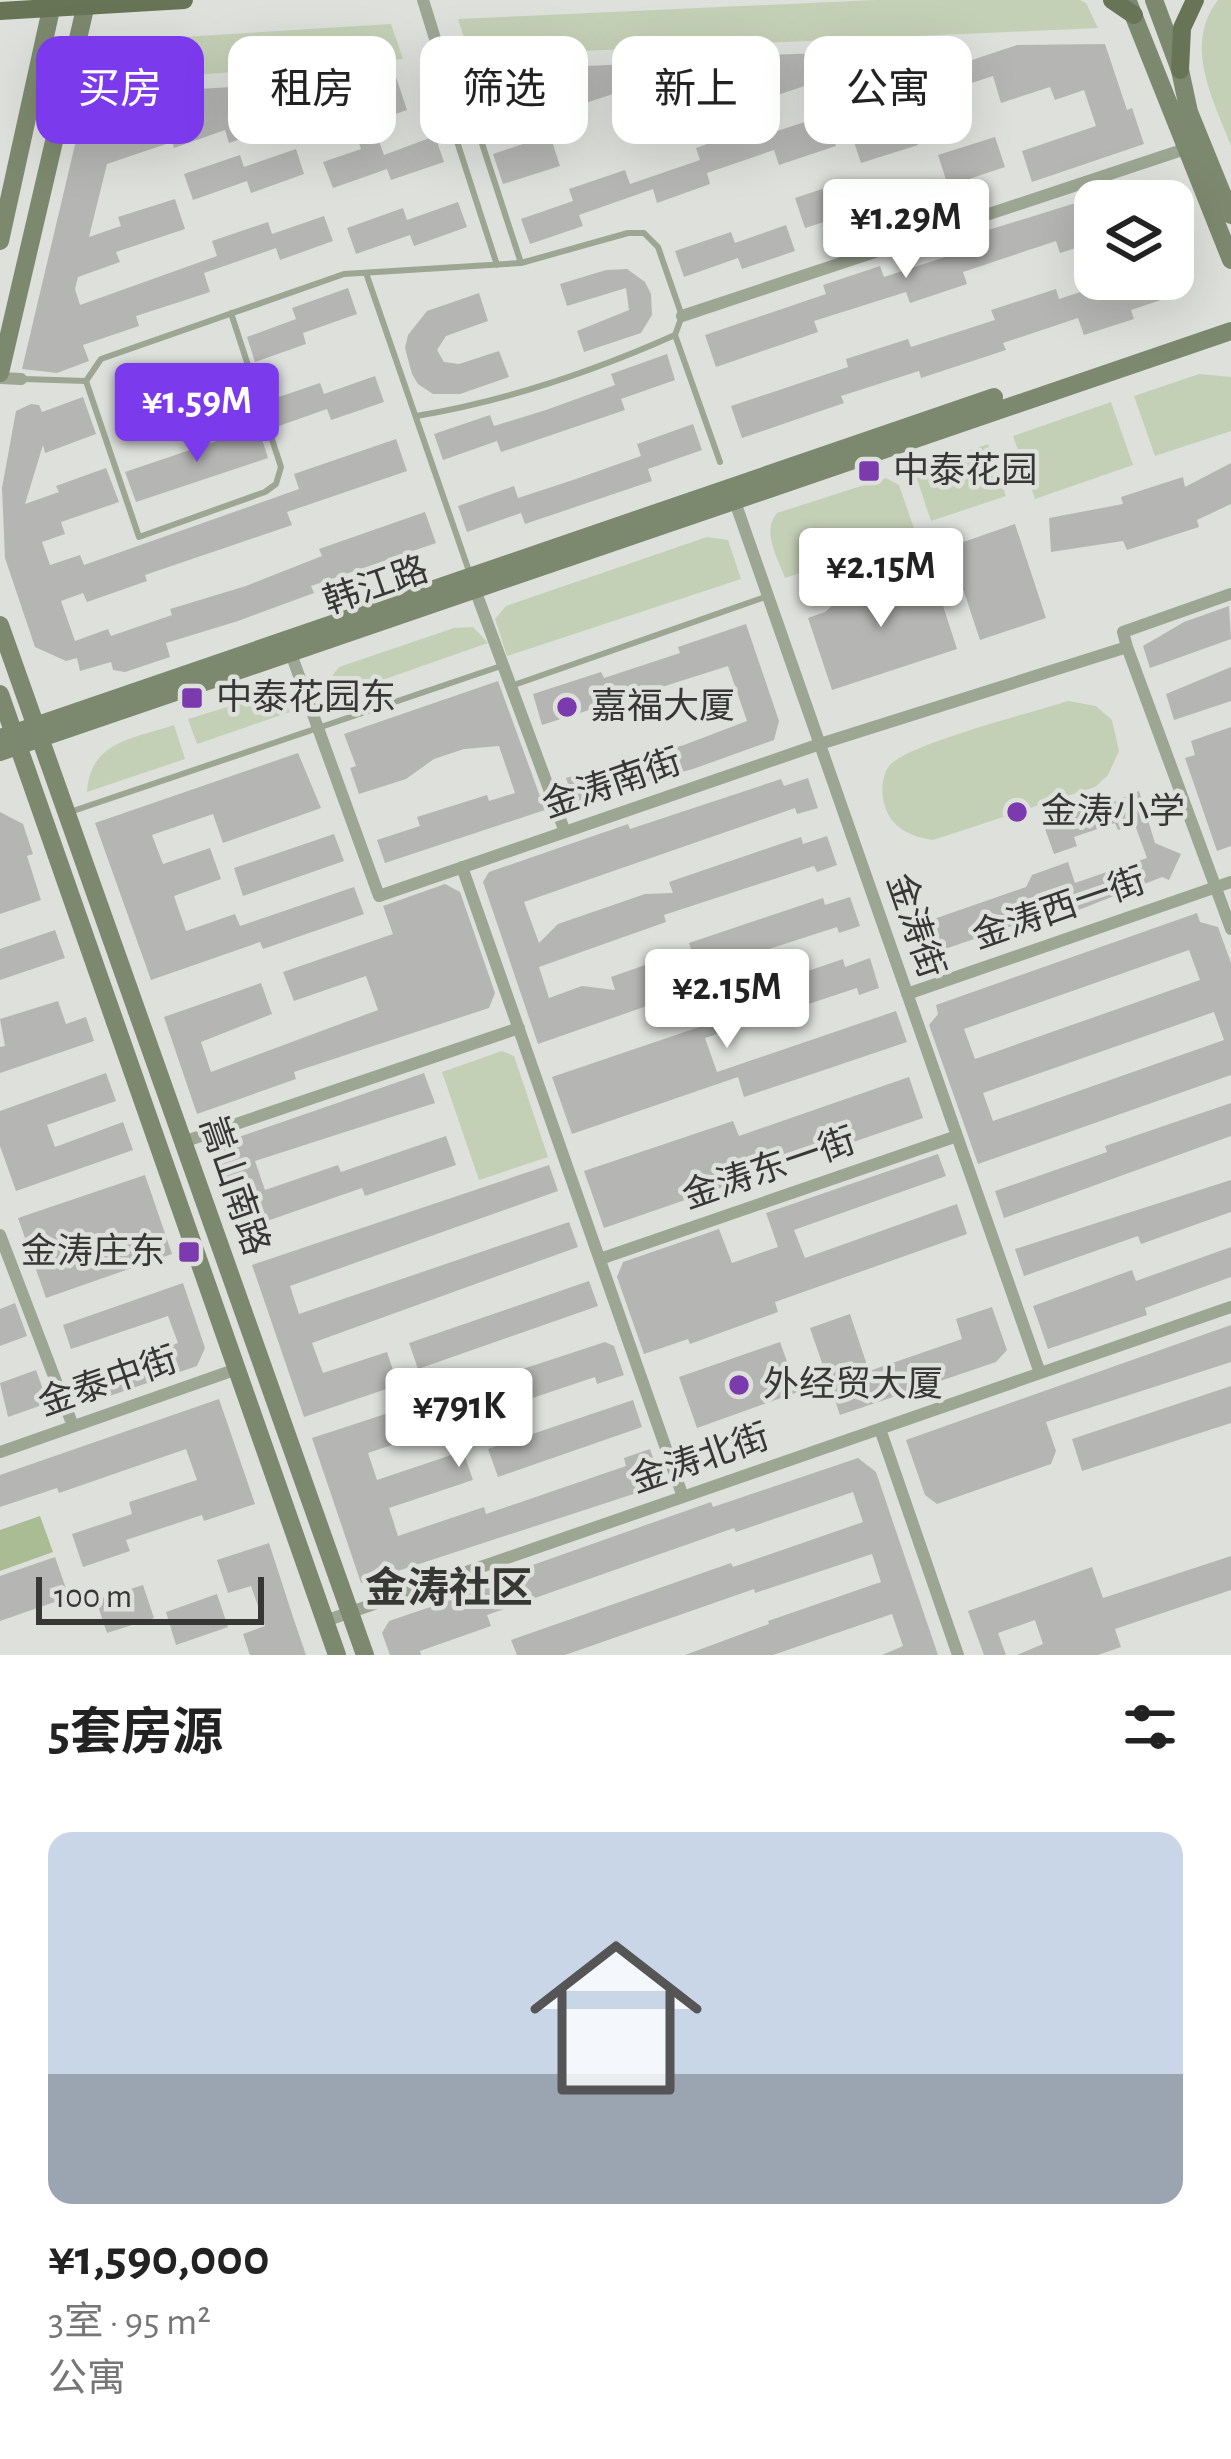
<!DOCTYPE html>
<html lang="zh">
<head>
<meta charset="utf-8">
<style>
	:root { --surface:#fff; --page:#f2f2f2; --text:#222; --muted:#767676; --accent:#7c3aed }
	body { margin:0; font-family:"Alegreya Sans","Noto Sans SC",sans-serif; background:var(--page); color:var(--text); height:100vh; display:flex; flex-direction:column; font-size:45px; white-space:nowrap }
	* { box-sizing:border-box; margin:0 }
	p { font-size:39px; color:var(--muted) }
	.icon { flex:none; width:66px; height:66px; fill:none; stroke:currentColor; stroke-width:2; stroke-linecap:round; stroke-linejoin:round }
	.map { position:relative; height:1655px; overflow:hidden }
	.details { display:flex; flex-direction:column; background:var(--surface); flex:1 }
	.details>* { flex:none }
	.banner { position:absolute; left:36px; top:36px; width:1161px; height:108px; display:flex; gap:24px }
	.fabs { position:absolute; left:1074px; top:180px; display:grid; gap:24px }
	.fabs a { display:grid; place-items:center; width:120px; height:120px; border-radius:24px; background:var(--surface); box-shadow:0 12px 48px #0002; font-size:60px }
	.scale { position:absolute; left:36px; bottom:30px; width:228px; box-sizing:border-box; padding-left:12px; border:6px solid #373836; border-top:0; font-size:33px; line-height:42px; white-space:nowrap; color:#373836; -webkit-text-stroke:9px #dee0dc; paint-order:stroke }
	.price { position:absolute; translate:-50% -102px; padding:0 27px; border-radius:12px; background:#fff; color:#222; font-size:39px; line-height:78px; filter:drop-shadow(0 3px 6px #0008) }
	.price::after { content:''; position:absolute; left:50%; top:72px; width:36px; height:27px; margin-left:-18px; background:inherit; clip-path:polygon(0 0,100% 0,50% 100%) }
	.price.selected { background:var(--accent); color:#fff }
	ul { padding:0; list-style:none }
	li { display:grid; align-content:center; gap:24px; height:636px; padding:0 48px }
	li span { display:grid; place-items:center; height:372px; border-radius:24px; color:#555 }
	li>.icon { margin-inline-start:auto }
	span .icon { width:216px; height:216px; fill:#fffc; stroke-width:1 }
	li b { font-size:51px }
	h2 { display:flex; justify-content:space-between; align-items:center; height:144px; padding:0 48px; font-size:51px }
	.pill { padding:0 42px; border-radius:24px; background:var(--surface); box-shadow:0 12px 48px #0002; font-size:42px; line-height:108px }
	.pill.selected { background:var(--accent); color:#fff }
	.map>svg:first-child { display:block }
</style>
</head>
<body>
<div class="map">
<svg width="1231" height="1655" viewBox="0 0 1231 1655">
	<rect width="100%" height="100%" fill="#dee0dc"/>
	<path fill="#c4d0b6" d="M876 0H1080L1086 3 1098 28 470 56 458 19Z
		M1218 0H1231V146C1213 99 1183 45 1218 0Z
		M391 24 403 59 92 83 112 54 134 40Z
		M1199 374 1231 377V431L1155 456 1134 396Z
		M1111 402 1133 465 1035 499 1013 436Z
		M988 444 1006 496 931 521 914 470Z
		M886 478 899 485 916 534 785 578C778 558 761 532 777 513Z
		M707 537 728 540 741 579 507 656 495 619 506 606Z
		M473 627 488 643 328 699 329 680 339 667 454 628Z
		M267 695 285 702 290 712 197 744 188 719Z
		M1068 701 1096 706 1112 720 1119 751 1108 775 1095 787 933 840C911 837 890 828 884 803 881 791 882 776 889 766 906 744 1035 712 1068 701Z
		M174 725 185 759 87 792C90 741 133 739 174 725Z
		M502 1051 514 1056 548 1157 479 1180 442 1072Z"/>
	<path fill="#aabc94" d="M40 1516 53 1552 0 1571V1530Z"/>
	<path fill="#b5b6b3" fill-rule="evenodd" d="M1105 44 1127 110 1132 108 1144 144 1032 182 1022 151 1096 126 1084 90 1055 100 1050 87 1001 103 993 76 914 102 906 75 832 99 826 79 756 102 751 86 678 110 675 99 620 117 613 94 540 118 535 100 490 115 479 80 513 69 728 60 730 67 767 55 968 48 972 60 1017 45Z
		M396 77 407 110 372 122 384 155 435 136 444 162 391 180 387 169 333 188 323 162 361 149 349 115 303 131 299 119 229 143 225 130 174 148 172 142 107 164 89 237 121 226 118 217 175 199 185 229 116 252 120 262 78 277 75 289 80 305 217 256 212 241 268 222 272 234 324 216 333 241 280 260 276 248 204 273 210 292 136 316 139 326 83 345 89 361 57 373 22 369 82 115 150 92Z
		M908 114 918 145 861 163 851 133Z
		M826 115 836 146 779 165 774 150 707 173 710 184 657 203 653 189 579 215 583 226 530 244 521 219 573 201 569 189 625 170 630 184 700 160 696 148 752 128 756 138Z
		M550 135 560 166 503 184 493 154Z
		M995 137 1005 167 948 186 938 155Z
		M296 149 304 174 251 193 247 181 193 200 184 174 240 155 244 167Z
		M852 179 862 210 805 228 795 198Z
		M1095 197V242L1060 253 1056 241 963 272 967 284 910 303 906 292 814 321 818 332 716 367 705 335 826 294 823 285 880 266 884 277 973 248 969 236Z
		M458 202 467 227 414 246 410 235 356 254 347 228 403 208 407 220Z
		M1173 219 1190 261 1176 286 1179 294 1131 310 1134 319 1084 335 1078 318 1003 343 1006 350 921 378 919 371 841 396 844 403 742 438 731 406 848 367 846 359 908 339 911 347 995 320 991 310 1056 289 1059 299 1120 279H1173Z
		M786 225 795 251 742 269 738 258 684 277 675 251 731 232 735 243Z
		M627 269 645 282 651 294 652 315 641 333 584 352 577 331 629 310 626 288 567 306 560 284 606 270Z
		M348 288 357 314 303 333 306 344 255 362 247 337 296 319 292 308Z
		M479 293 488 321 446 336 437 350 444 362 459 364 499 351 509 377 460 394H433L418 384 412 374 405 348 408 335 427 311Z
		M667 354 675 380 621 399 625 410 501 452 497 441 443 460 434 434 490 415 494 426 546 410 615 385 611 374Z
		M375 376 384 402 331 420 327 409 276 427 267 401 320 383 324 394Z
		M83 397 96 434 45 453 43 445 25 504 59 492 56 486 106 468 119 502 61 522 65 534 42 542 50 565 80 555 84 565 299 489 294 474 396 439 407 471 287 512 292 525 145 575 147 581 87 602 83 593 61 601 75 641 108 629 111 636 172 615 170 609 246 586 322 556 319 549 425 512 436 543 311 586 314 593 238 621 166 643 170 657 125 672 113 670 111 662 80 671 77 658 66 661 35 647 5 558 2 488 16 411 31 404 39 405 42 412Z
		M693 424 702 450 648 469 652 481 525 524 521 513 467 532 458 506 514 486 518 498 570 481 641 456 637 444Z
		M258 427 268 458 136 502 125 472Z
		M1231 463V504L1197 520 1199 527 1127 550 1123 541 1051 552 1049 518 1123 504 1121 497 1183 477 1185 487Z
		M1015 524 1046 618 980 640 949 547Z
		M879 578 914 585 934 578 957 649 832 690 808 618 825 612 854 586Z
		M1229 606 1231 639 1150 668 1143 646 1184 622Z
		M746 624 779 721 774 740 693 769 574 802 566 778 684 745 747 721 728 666 542 725 533 694 601 672 604 678 680 653 678 647Z
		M1231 667V701L1174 720 1166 694Z
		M498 681 545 810 385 863 377 840 420 826 417 817 487 795 489 801 515 793 499 746 464 749 434 759 406 779 359 794 350 768 356 766 344 734Z
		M1231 727V846L1217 851 1185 758 1195 755 1191 741Z
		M298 753 321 808 223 843 213 814 152 835 163 864 210 848 221 879 174 896 186 931 235 914 240 926 354 887 364 914 263 949 260 942 151 980 95 823Z
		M808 778 818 808 797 814 795 808 524 902 539 943 558 924 645 894 673 893 669 882 801 837 803 844 827 836 837 865 817 872 814 866 664 915 666 922 539 967 549 998 582 986 615 990 611 977 691 949 689 943 823 898 825 905 850 897 860 926 839 933 837 927 682 977 687 992 538 1044 483 882 489 872 628 824 630 829 781 779 784 786Z
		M1139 791 1155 843 1181 854 1169 880 1162 877 1071 913 1045 901 1034 927 1024 922 945 949 941 959 916 949 928 921 1026 887 1032 875 1068 862 1075 883 1147 858 1135 825 1118 830 1115 823 1074 837 1077 846 1054 854 1044 826 1072 816 1091 803H1111Z
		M0 812 23 824 33 854 27 856 41 900 0 914Z
		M334 834 344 861 243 896 234 868Z
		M445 884 460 892 495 993 489 1008 294 1072 296 1079 197 1114 164 1017 261 983 272 1014 201 1042 211 1072 378 1010 366 976 294 1001 283 972 393 934 383 906Z
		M1197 913 1200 922 1218 927 1231 963V1075L978 1164 929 1025 938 1014 936 1005ZM1189 950 1200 980 975 1059 964 1029ZM1214 1012 1224 1040 993 1121 983 1093Z
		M55 930 65 958 0 980V949Z
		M870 958 879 988 859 995 857 988 705 1038 717 1072 896 1011 907 1042 744 1097 738 1077 572 1134 552 1077 717 1021 712 1004 843 959 845 967Z
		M58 1001 66 1024 86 1017 94 1041 0 1073V1047L5 1046 0 1019Z
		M106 1073 116 1101 47 1125 55 1147 123 1122 133 1150 16 1191 0 1146V1111Z
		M424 1073 435 1103 255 1161 265 1190 338 1165 341 1172 446 1136 456 1165 365 1196 362 1188 241 1230 213 1146Z
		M909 1077 923 1118 604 1228 584 1171 733 1121 739 1136Z
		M1231 1103V1136L1004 1218 995 1191 1107 1152 1105 1146Z
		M938 1154 946 1176 794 1230 805 1258 957 1204 967 1234 775 1302 778 1312 690 1344 688 1339 644 1354 617 1277 623 1262 719 1229 732 1263 778 1247 766 1213Z
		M549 1165 558 1191 290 1286 299 1314 569 1222 578 1247 312 1343 323 1373 387 1352 398 1385 304 1417 252 1265Z
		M145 1175 172 1254 46 1298 18 1218Z
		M1231 1180V1212L1141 1244 1138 1236 1024 1276 1015 1249Z
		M1231 1247V1277L1145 1308 1147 1315 1048 1349 1033 1306 1132 1270 1136 1281Z
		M589 1281 598 1306 418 1369 409 1343Z
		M183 1283 205 1348 197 1366 92 1402 83 1376 178 1343 168 1316 71 1349 63 1325Z
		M15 1303 27 1336 0 1346V1309Z
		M992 1307 1007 1350 996 1362 840 1415 810 1328 850 1314 869 1371 962 1339 956 1319Z
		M1231 1325V1362L1046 1422 1056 1451 1051 1464 937 1504 925 1495 906 1440Z
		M605 1342 614 1346 624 1375 597 1384 595 1377 368 1453 377 1480 463 1451 473 1480 389 1508 398 1536 484 1507 486 1514 626 1466 624 1458 650 1449 660 1478 655 1487 361 1583 312 1438Z
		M780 1342 798 1392 697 1428 679 1377Z
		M36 1370 48 1403 8 1417 0 1383Z
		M1231 1386V1423L1082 1471 1072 1439Z
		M219 1399 255 1504 204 1521 202 1515 126 1540 130 1551 83 1567 72 1534 132 1514 129 1502 197 1480 186 1449 59 1493 57 1488 0 1507V1475Z
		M633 1400 642 1427 498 1477 488 1449Z
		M858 1458 876 1472 938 1655H882L903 1646 892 1614 773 1655H685L769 1624 768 1621 881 1582 872 1554 755 1593 754 1589 565 1655H517L511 1640 731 1563 733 1567 863 1522 853 1492 736 1532 734 1528 487 1615 491 1626 420 1651 421 1655H390L382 1633 389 1621 492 1586 490 1580 711 1502 713 1507Z
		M269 1543 293 1617 306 1655H250L243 1634 265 1626 251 1586 228 1593 217 1560Z
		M1231 1556V1590L1115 1629 1121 1647 1098 1655H1017L1043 1644 1035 1620 998 1633 1006 1655H984L968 1611 1092 1567 1103 1598Z
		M55 1557 69 1597 0 1621V1576Z
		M143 1585 154 1618 107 1633 96 1600Z
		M217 1594 228 1627 176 1645 166 1612Z"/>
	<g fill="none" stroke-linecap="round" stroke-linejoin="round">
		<path stroke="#9da593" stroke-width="6" d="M447 74 458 110 475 122 521 263
			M458 110 452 126 497 265
			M366 273 469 571
			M24 379 86 381 101 359 344 274 521 263 628 233H644L658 247 682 316 675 335 720 462
			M86 381 139 537 265 492 276 484 281 467 231 313
			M416 416C506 401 592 372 675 335
			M511 686 768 596
			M70 812 501 666"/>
		<path stroke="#9da593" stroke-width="12" d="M423 0 446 74
			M682 316 1185 149
			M0 378 21 379
			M734 499 1040 1373
			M474 587 565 832
			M1127 647 1231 929
			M290 651 379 896 820 744 1127 647 1123 632 1231 594
			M462 867 683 1497
			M907 994 1231 882
			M183 1142 519 1028
			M0 1235 73 1426
			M600 1259 957 1136
			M880 1429 958 1655
			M0 1452 237 1369
			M325 1621 1231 1307"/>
		<path stroke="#7d896f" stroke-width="18" d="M1154 0 1180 70 1189 112 1231 215
			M1129 4 1231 260
			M0 241 53 0
			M0 373 87 0
			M0 625 365 1655
			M0 694 337 1655
			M0 738 994 397
			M0 752 1231 331"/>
		<path stroke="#677455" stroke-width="18" d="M1112 0 1134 15
			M0 11 184 0
			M1180 70 1182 28 1195 0"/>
	</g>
	<g fill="#7b3aae" stroke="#dee0dc" stroke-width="4.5">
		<rect x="857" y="459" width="24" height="24" rx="6"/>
		<rect x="180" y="686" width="24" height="24" rx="6"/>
		<circle cx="567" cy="707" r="12"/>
		<circle cx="1017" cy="812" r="12"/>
		<rect x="177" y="1240" width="24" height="24" rx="6"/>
		<circle cx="739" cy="1385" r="12"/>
	</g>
	<g text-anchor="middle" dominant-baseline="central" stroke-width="9" stroke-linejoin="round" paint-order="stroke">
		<g font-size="36" fill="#373836" stroke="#dee0dc" text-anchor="start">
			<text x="893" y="471">中泰花园</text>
			<text x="216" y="698">中泰花园东</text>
			<text x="591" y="707">嘉福大厦</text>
			<text x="1041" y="812">金涛小学</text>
			<text x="165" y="1252" text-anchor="end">金涛庄东</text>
			<text x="763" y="1385">外经贸大厦</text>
		</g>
		<g font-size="36" fill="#373836" stroke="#dee0dc">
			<text transform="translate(376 586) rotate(-19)">韩江路</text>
			<text transform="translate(612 784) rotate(-19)">金涛南街</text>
			<text transform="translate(1059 909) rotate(-19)">金涛西一街</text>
			<text transform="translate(915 926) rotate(71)">金涛街</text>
			<text transform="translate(769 1169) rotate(-19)">金涛东一街</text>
			<text transform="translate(234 1186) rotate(71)">嵩山南路</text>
			<text transform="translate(108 1382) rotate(-19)">金泰中街</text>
			<text transform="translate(700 1459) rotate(-19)">金涛北街</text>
		</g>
		<g font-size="42" font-weight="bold" fill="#373836" stroke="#dee0dc">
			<text x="449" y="1589">金涛社区</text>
		</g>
	</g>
</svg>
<div class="fabs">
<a><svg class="icon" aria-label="layers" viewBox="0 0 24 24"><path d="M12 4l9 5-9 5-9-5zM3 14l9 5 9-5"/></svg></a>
</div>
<div class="scale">100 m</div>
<b class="price" style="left:906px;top:281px">¥1.29M</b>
<b class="price selected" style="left:197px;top:465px">¥1.59M</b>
<b class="price" style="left:881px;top:630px">¥2.15M</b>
<b class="price" style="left:727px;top:1051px">¥2.15M</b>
<b class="price" style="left:459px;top:1470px">¥791K</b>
<div class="banner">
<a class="pill selected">买房</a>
<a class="pill">租房</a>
<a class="pill">筛选</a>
<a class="pill">新上</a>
<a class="pill">公寓</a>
</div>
</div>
<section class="details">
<h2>5套房源<svg class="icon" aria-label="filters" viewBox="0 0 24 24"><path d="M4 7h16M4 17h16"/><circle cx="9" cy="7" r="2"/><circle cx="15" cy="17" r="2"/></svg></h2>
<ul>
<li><span style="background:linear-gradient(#c9d6e8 65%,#9aa5b1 0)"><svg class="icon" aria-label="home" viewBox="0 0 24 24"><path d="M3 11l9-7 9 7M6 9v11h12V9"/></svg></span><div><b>¥1,590,000</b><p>3室 · 95 m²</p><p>公寓</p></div></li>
</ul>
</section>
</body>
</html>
